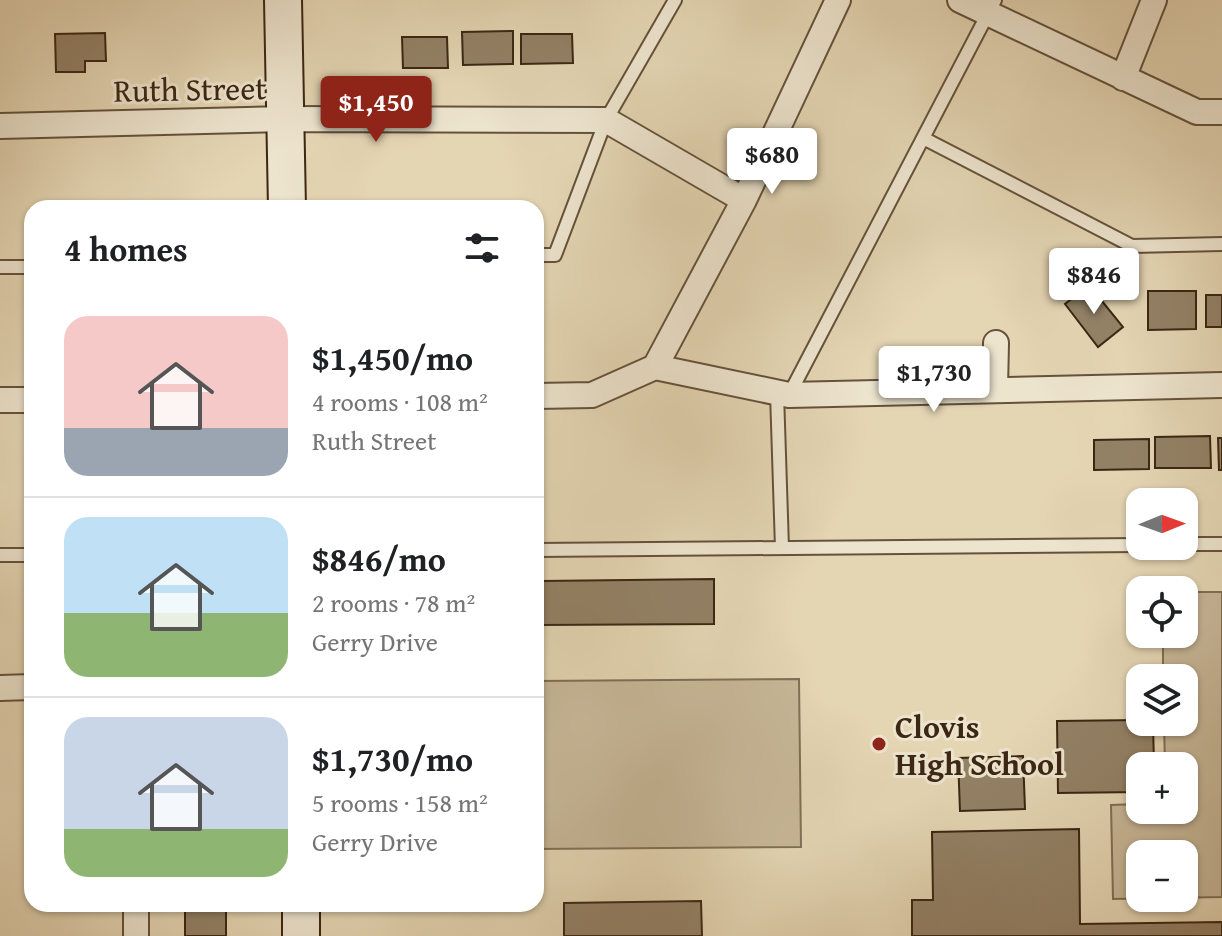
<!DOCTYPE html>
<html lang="en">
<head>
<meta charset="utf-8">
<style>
	:root { --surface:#fff; --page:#f2f2f2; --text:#202124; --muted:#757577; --line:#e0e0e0; --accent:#8f2418 }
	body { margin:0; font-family:"Gentium Book Plus",serif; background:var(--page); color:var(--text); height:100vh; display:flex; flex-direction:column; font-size:30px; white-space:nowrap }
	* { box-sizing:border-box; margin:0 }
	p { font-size:26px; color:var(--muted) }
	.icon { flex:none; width:44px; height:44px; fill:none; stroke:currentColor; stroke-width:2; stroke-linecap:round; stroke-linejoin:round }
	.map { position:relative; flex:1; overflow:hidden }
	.sheet { position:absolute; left:24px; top:200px; width:520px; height:712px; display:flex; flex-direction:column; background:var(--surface); border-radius:24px; box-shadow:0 2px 6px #0004 }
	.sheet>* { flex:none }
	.needle { width:52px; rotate:89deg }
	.buttons { position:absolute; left:1126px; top:488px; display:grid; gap:16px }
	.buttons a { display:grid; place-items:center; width:72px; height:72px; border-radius:16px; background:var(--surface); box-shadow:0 2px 6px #0004; font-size:40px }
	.price { position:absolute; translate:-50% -68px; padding:0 18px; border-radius:8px; background:#fff; color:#222; font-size:26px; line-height:52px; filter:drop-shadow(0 2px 4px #0008) }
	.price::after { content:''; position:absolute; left:50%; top:48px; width:24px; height:18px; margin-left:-12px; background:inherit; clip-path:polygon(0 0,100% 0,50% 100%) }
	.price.selected { background:var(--accent); color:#fff }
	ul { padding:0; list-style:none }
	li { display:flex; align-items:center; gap:24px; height:200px; padding:0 40px }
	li+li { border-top:2px solid var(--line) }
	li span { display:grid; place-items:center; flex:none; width:224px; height:160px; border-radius:24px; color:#555 }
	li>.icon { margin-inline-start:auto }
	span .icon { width:96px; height:96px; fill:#fffc; stroke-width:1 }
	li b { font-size:34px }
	h2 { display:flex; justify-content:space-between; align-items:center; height:96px; padding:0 40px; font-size:34px }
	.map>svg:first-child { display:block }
</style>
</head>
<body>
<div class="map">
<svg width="1222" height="936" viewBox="0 0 1222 936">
	<rect width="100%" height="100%" fill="#e4d5b3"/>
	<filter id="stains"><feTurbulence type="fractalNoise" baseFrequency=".0025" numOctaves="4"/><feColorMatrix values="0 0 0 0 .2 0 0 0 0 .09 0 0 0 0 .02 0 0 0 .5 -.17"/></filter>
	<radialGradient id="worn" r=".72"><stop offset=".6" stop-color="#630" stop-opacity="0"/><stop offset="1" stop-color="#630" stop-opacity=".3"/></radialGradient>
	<path fill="#c7b798" stroke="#816f56" stroke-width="2" fill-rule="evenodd" d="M1184 592H1222V897L1113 899 1111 805 1140 804V810H1184V766H1165L1164 722H1184V678H1163V634H1184ZM1140 854H1184V898H1140Z
		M799 679 801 847 536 849V681Z"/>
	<path fill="#938166" stroke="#3b2713" stroke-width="2" d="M513 31V64L463 65 462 32Z
		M105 33 106 61H85V72H56L55 34Z
		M521 34H572L573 63 521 64Z
		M402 37H447L448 68H403Z
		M1089 285 1123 327 1098 347 1065 304Z
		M1148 291H1196V329L1148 330Z
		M1206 295H1222V327H1206Z
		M1210 436 1211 468H1155V437Z
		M1218 438H1222V470H1219Z
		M1149 439V469L1094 470V440Z
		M714 579V624L542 625 541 581Z
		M1140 720 1153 722 1154 766H1140V792L1058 793 1057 721Z
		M1023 756 1025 809 960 811 958 758Z
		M1079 829 1080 924 1222 922V936H912V900H933L932 832Z
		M701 901 702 936H564V903Z
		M185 904H226V936H185Z"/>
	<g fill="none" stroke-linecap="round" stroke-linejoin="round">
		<defs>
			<path id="lane" d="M923 138 1132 246 1222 244
				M536 255H555L606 120 675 0
				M0 267H32
				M777 393 782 548
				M789 395 995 0
				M1184 544H1222
				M536 550 1140 545
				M0 555H32"/>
			<path id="street" d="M960 0 1197 112H1222
				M1123 78 1154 0
				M0 126 286 119 606 120 744 200
				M655 367 744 200 838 0
				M995 388 996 343
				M536 396 592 395 655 367 789 395 1222 385
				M0 400H32
				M0 688 32 687
				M136 936V904"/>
			<path id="secondary" d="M283 0 287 208
				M301 904V936"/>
		</defs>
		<use href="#lane" stroke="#65523b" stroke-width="16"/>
		<use href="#street" stroke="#65523b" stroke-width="28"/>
		<use href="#secondary" stroke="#3b2713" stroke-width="40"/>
		<use href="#lane" stroke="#ede4ce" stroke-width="12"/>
		<use href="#street" stroke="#ede4ce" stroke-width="24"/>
		<use href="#secondary" stroke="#ede4ce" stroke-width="36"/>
	</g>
	<circle fill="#8f2418" stroke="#ede4ce" stroke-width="3" cx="879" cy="744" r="8"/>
	<g text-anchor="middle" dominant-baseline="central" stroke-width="6" stroke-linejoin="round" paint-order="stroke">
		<g font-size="32" fill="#3b2713" stroke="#ede4ce">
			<text transform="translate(190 89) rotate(-1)">Ruth Street</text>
		</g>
		<g font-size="32" font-weight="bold" fill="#3b2713" stroke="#ede4ce" text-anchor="start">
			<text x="895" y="726">Clovis<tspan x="895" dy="37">High School</tspan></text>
		</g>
	</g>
	<rect width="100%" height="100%" filter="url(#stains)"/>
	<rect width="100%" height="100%" fill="url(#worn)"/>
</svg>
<div class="buttons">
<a><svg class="needle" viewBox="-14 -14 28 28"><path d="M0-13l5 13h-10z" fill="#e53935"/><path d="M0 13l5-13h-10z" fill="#757577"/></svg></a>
<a><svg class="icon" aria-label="locate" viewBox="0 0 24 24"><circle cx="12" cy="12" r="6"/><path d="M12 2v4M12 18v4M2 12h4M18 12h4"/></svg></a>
<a><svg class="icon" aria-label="layers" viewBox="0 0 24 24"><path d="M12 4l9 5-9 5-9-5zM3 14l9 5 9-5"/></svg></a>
<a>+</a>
<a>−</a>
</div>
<b class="price selected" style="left:376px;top:144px">$1,450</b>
<b class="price" style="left:772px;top:196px">$680</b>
<b class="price" style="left:1094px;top:316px">$846</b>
<b class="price" style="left:934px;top:414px">$1,730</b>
<section class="sheet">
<h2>4 homes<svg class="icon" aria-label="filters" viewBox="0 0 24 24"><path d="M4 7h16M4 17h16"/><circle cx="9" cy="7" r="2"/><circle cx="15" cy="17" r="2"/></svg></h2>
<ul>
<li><span style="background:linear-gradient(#f6c9c9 70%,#9aa5b1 0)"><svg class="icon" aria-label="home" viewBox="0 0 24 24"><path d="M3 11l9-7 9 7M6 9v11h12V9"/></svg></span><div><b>$1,450/mo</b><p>4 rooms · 108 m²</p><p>Ruth Street</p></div></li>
<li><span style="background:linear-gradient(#bfe0f5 60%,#8fb573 0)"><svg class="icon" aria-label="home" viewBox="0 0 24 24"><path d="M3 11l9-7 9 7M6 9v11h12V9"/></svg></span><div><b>$846/mo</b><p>2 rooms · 78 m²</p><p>Gerry Drive</p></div></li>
<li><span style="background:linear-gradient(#c9d6e8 70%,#8fb573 0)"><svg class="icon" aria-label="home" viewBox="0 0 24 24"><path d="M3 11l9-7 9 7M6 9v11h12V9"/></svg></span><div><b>$1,730/mo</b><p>5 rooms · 158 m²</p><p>Gerry Drive</p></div></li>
</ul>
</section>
</div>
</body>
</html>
